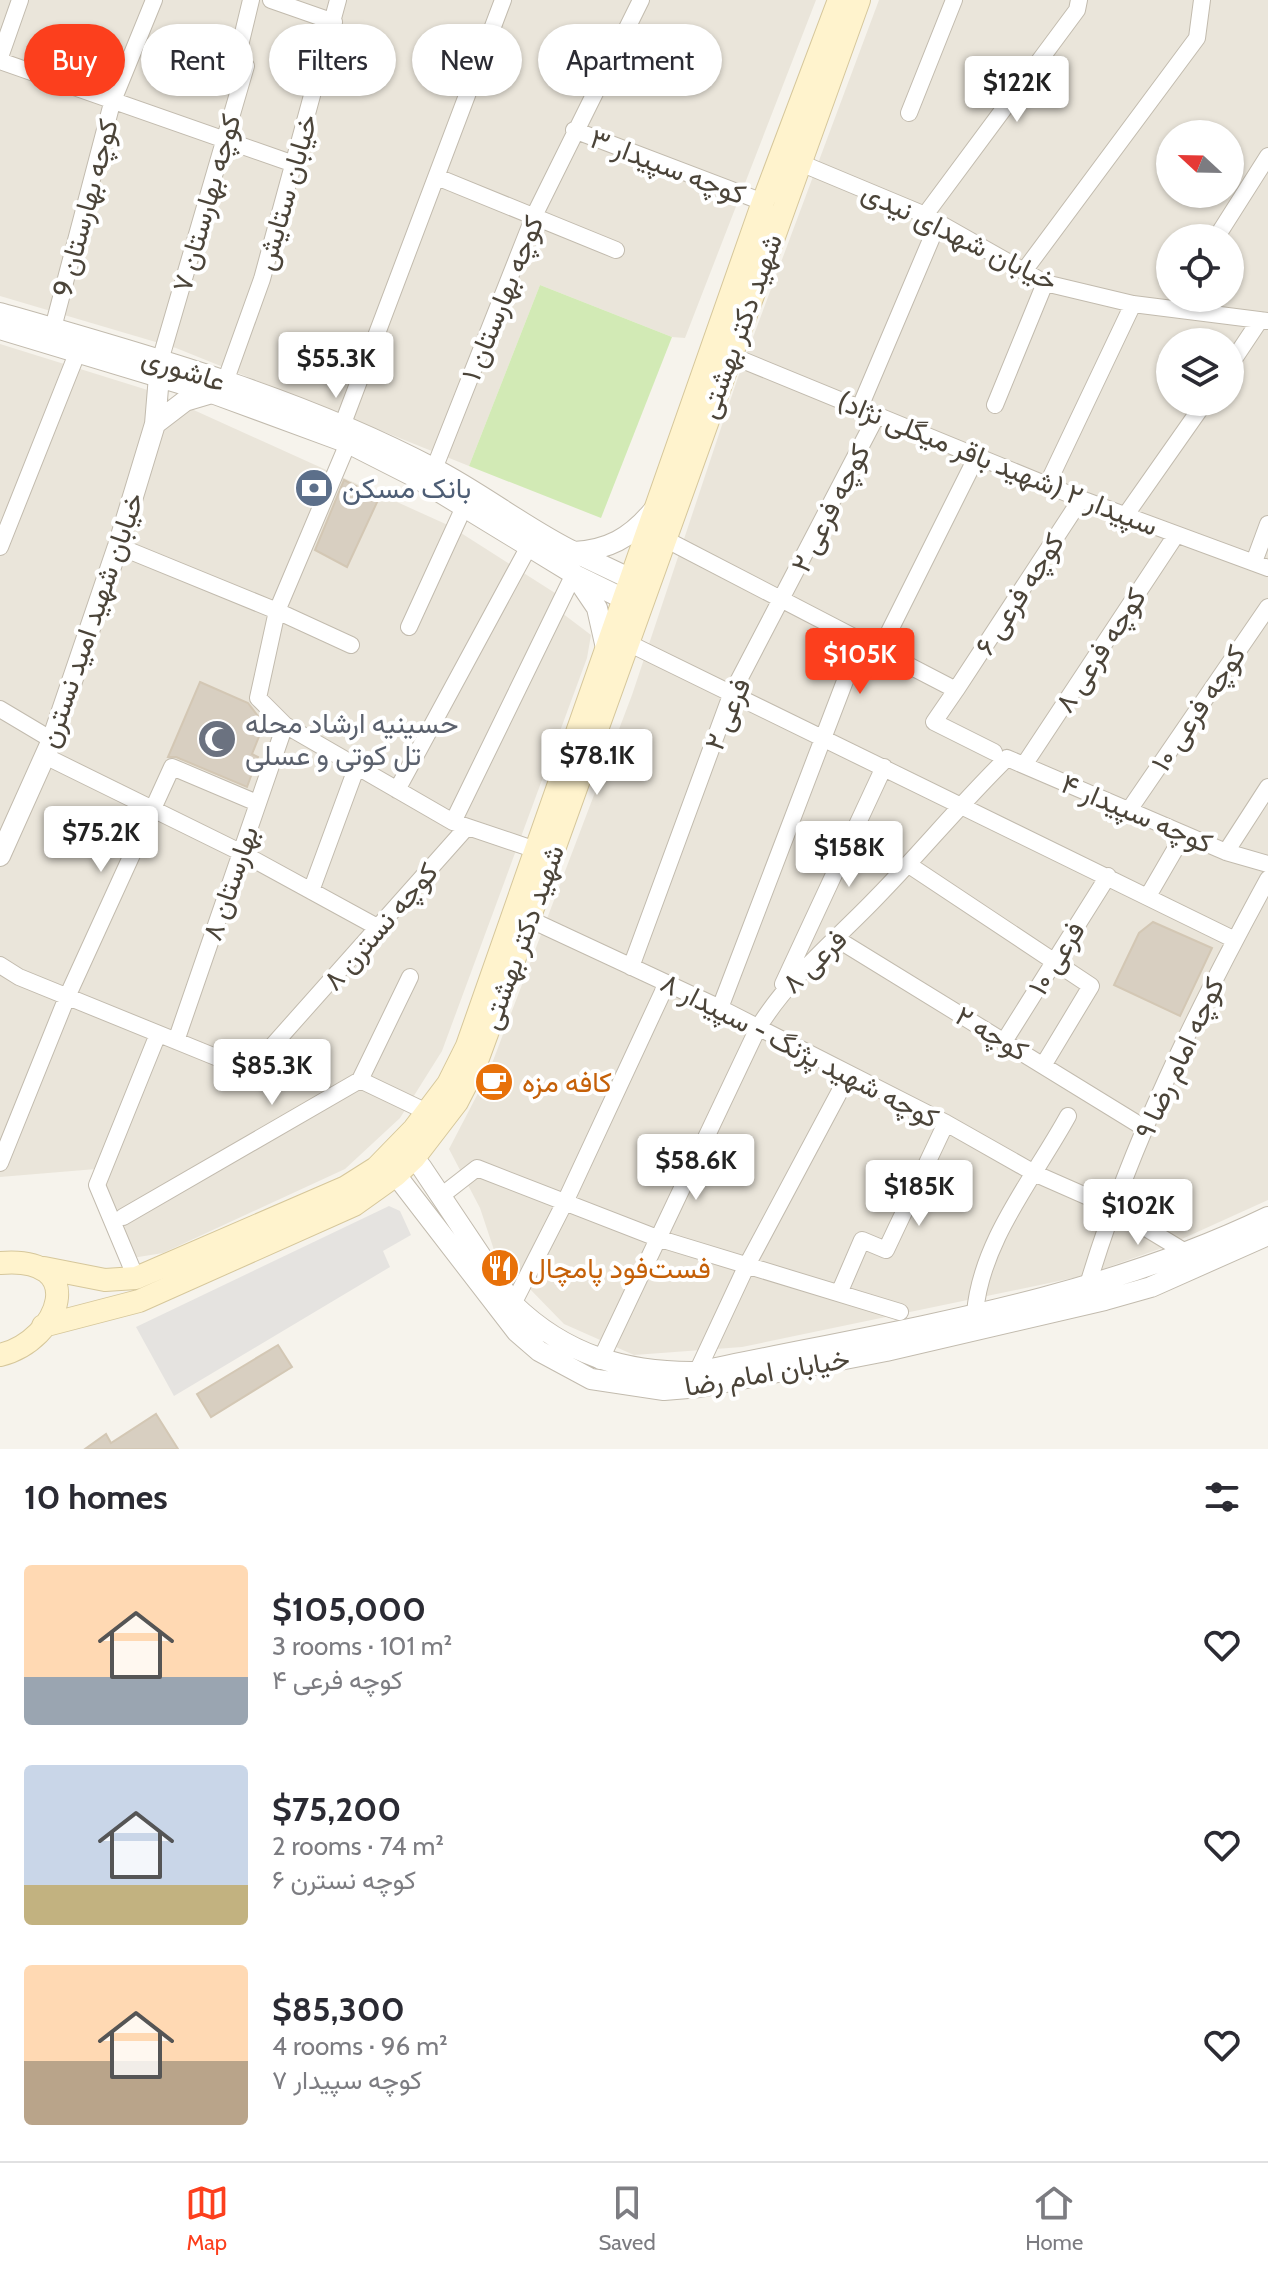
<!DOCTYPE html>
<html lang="en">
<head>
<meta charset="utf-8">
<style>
	:root { --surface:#fff; --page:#f7f7f7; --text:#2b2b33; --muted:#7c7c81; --line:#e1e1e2; --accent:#fc3f1d }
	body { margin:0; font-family:Cabin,Vazirmatn,sans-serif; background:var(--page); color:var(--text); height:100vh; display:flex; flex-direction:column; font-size:30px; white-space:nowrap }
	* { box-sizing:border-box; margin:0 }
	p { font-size:26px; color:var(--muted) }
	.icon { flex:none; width:44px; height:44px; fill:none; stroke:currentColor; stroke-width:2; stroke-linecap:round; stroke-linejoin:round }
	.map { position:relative; height:1449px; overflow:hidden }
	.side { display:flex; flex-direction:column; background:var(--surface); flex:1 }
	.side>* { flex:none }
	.banner { position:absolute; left:24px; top:24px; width:800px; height:72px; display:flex; gap:16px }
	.needle { width:52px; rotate:292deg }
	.buttons { position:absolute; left:1156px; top:120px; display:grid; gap:16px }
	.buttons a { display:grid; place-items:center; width:88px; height:88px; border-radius:50%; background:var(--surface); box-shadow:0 2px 6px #0004; font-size:40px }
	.price { position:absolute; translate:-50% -68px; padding:0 18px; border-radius:8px; background:#fff; color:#222; font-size:26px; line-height:52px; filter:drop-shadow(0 2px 4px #0008) }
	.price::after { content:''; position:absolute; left:50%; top:48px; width:24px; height:18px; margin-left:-12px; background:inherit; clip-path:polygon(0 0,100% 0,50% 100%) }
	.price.on { background:var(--accent); color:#fff }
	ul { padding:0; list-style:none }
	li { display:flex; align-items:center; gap:24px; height:200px; padding:0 24px }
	li span { display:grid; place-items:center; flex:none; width:224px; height:160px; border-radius:8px; color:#555 }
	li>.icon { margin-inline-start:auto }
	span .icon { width:96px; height:96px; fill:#fffc; stroke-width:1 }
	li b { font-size:34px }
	h2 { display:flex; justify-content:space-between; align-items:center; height:96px; padding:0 24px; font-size:34px }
	.tag { padding:0 28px; border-radius:36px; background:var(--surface); box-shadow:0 2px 6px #0004; font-size:28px; line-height:72px }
	.tag.on { background:var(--accent); color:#fff }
	.menu { display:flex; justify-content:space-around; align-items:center; height:112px; border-top:2px solid var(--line); background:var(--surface); font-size:22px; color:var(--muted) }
	.menu a { display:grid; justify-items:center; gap:4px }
	.menu .on { color:var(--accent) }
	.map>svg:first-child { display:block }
</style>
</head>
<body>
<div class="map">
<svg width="1268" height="1449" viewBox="0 0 1268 1449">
	<rect width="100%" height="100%" fill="#f6f3ec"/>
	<path fill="#eae5da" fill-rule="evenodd" d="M0 0H816L685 338 672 337 540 285 469 466 176 348 0 296Z
		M879 0H1268V1200L1162 1248 1083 1276 742 1347 634 1355 564 1324 495 1253 480 1208 449 1149 488 1074 632 695 737 380ZM1170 134H1230V194H1170ZM1170 238H1230V298H1170ZM1170 342H1230V402H1170Z
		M0 344 154 392 450 526 555 593 562 613 591 635 587 658 442 1051 400 1118 345 1169 163 1253 120 1260 89 1181 96 1169 0 1177Z"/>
	<path fill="#d2eab5" d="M540 285 672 337 601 518 469 466Z"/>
	<path fill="#e5e3e0" d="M389 1206 400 1211 411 1235 383 1251 390 1267 174 1396 136 1327Z"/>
	<path fill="#d8cfc1" stroke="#d3c7b4" stroke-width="2" d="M344 480 379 498 347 567 315 550Z
		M200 682 248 703 264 724 252 754 258 757 247 787 176 757H168Z
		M1153 922 1212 948 1180 1016 1114 985 1139 933Z
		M278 1345 292 1367 211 1417 197 1394Z
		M156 1414 178 1449H85L106 1434 111 1443Z"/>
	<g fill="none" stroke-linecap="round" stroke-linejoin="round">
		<defs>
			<path id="minor" d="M271 0 334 22
				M0 57 20 0
				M0 61 294 164
				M909 113 954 0
				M574 130 763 202
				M798 162 925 215 1045 283 1133 304 1268 321
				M437 177 616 250
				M925 215 1077 10 1079 0
				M1216 238 1268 156
				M1024 271 1197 38 1202 0
				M53 328 112 103 154 0
				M730 355 1081 499 1268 568
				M160 361 246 66 238 54 251 0
				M1230 365 1260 320
				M225 382 262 279 338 0
				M995 405 1045 283
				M860 407 938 223
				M342 426 503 0
				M348 443 277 611 258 698 285 725 453 822 536 850
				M434 469 534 216 641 0
				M1047 485 1133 304
				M1125 516 1205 402
				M665 539 956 690 934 722 994 752
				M118 546 277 611 351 645
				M0 547 78 351
				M1254 562 1268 524
				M409 627 464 507
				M628 643 1235 940
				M881 648 977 456
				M956 690 1081 499
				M0 709 52 740
				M45 756 240 852 379 928
				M1024 765 1176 535
				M397 790 528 548
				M1129 810 1268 607
				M453 822 574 574
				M1226 852 1268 787
				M909 865 1091 986 1044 1064
				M311 891 357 766
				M1148 896 1184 834
				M529 919 720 1008 946 1123 1036 1174 1111 1207 1187 1253
				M837 939 1146 1129
				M0 965 19 977 250 1071 467 827
				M631 967 731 695 877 415
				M783 984 884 767
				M720 1008 861 639
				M1005 1040 1108 876
				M176 1041 285 725
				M360 1080 410 977
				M0 1163 67 997 172 767 257 803
				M441 1196 477 1168 657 1238 900 1312
				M123 1217 360 1080 427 1112
				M136 1278 97 1185 158 1034
				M1087 1288C1129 1146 1197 1009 1268 879
				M840 1291 862 1240 886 1250 946 1123
				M513 1304 566 1200 667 983
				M975 1313C981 1241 1034 1178 1068 1116
				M600 1361 758 1028C789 977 836 940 877 897 922 851 961 803 1007 758L1226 852 1268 864
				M697 1372 746 1267 849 1074"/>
			<path id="tertiary" d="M0 313C147 355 298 397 433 468 482 493 525 528 574 552 608 550 630 538 652 512
				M0 329 212 393 348 443 415 477 574 574 597 608 606 648
				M155 424 185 401 212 393
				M574 552 631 579 639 589
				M577 576 624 599 640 596
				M0 856 52 740 118 546 155 424 160 364
				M1268 1217C1090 1303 890 1331 697 1372 626 1373 565 1355 513 1304L422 1168 414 1158 392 1154 396 1175 517 1332 539 1351 591 1379 664 1390 700 1387 886 1351 1105 1300 1151 1287 1268 1235"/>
			<path id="secondary" d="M0 1263C90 1255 61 1340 0 1355
				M44 1268 105 1280 136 1278 346 1187 376 1168 414 1129 448 1084 467 1046 763 202 839 0
				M43 1326 139 1301 354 1205 396 1175 414 1158 457 1102 474 1069 529 919 859 0"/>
		</defs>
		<use href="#minor" stroke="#c2bbae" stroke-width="18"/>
		<use href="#tertiary" stroke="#c2bbae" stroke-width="22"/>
		<use href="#secondary" stroke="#d6c79b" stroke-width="24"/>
		<use href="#minor" stroke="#fff" stroke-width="16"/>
		<use href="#tertiary" stroke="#fff" stroke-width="20"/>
		<use href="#secondary" stroke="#fff3cd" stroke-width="22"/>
	</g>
	<defs>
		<symbol id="bank-disc" viewBox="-11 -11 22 22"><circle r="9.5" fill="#5c6f8a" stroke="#fff"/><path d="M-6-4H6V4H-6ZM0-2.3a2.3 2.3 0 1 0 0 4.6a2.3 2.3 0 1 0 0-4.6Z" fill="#fff"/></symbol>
		<symbol id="mosque-disc" viewBox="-11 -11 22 22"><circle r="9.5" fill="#6b7280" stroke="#fff"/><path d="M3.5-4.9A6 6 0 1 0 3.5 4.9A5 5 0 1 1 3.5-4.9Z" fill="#fff"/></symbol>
		<symbol id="cafe-disc" viewBox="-11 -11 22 22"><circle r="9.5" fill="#e8710a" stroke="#fff"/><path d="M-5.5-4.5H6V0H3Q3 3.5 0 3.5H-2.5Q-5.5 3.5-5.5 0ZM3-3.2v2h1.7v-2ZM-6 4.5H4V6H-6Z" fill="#fff"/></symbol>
		<symbol id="restaurant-disc" viewBox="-11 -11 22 22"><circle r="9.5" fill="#e8710a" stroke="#fff"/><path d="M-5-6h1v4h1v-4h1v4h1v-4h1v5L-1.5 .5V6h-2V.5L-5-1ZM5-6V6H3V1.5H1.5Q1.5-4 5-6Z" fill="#fff"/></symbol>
	</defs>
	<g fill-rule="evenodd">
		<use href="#bank-disc" x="292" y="466" width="44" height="44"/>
		<use href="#mosque-disc" x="195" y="717" width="44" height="44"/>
		<use href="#cafe-disc" x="472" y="1060" width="44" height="44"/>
		<use href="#restaurant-disc" x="478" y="1246" width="44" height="44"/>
	</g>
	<g text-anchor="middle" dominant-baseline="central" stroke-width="8" stroke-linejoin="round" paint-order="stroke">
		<g font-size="28" fill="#4b4439" stroke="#fff">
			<text transform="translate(668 166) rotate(21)">کوچه سپیدار ۳</text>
			<text transform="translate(286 192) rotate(-74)">خیابان ستایش</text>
			<text transform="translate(206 203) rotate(-74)">کوچه بهارستان ۷</text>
			<text transform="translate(85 208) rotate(-75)">کوچه بهارستان 9</text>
			<text transform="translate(960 236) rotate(26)">خیابان شهدای نیدی</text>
			<text transform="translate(502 298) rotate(-68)">کوچه بهارستان ۱</text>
			<text transform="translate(740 326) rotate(-70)">شهید دکتر بهشتی</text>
			<text transform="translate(184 369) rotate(18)">عاشوری</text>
			<text transform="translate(998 463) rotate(22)">سپیدار ۲ (شهید باقر میگلی نژاد)</text>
			<text transform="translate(830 508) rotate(-63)">کوچه فرعی ۲</text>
			<text transform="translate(1019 594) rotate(-57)">کوچه فرعی ۶</text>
			<text transform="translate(91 620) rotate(-71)">خیابان شهید امید نسترن</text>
			<text transform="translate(1100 650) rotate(-57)">کوچه فرعی ۸</text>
			<text transform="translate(1198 708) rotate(-56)">کوچه فرعی ۱۰</text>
			<text transform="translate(727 714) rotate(-67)">فرعی ۲</text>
			<text transform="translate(1137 813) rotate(23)">کوچه سپیدار ۴</text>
			<text transform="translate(230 883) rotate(-71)">بهارستان ۸</text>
			<text transform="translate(380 926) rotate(-49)">کوچه نسترن ۸</text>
			<text transform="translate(522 937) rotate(-70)">شهید دکتر بهشتی</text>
			<text transform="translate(1056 958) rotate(-58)">فرعی ۱۰</text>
			<text transform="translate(814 961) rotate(-44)">فرعی ۸</text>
			<text transform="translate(992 1033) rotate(31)">کوچه ۲</text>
			<text transform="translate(800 1050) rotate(27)">کوچه شهید پژنگ - سپیدار ۸</text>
			<text transform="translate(1179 1058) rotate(-65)">کوچه امام رضا ۹</text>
			<text transform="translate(767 1372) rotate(-10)">خیابان امام رضا</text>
		</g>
		<g font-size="28" fill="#4e5e75" stroke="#fff" text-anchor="start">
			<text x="342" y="488">بانک مسکن</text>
		</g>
		<g font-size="28" fill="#5b616d" stroke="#fff" text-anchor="start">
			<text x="245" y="723">حسینیه ارشاد محله<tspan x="245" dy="32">تل کوتی و عسلی</tspan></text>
		</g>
		<g font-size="28" fill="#c56008" stroke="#fff" text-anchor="start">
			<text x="522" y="1082">کافه مزه</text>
			<text x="528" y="1268">فست‌فود پامچال</text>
		</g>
	</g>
</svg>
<div class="buttons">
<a><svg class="needle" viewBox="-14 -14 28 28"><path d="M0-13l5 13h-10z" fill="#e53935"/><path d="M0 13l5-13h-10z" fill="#7c7c81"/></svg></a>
<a><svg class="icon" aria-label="locate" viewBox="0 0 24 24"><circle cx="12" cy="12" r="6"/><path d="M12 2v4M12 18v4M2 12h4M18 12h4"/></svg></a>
<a><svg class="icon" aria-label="layers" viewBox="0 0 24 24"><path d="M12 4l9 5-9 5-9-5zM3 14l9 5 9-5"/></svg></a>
</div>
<b class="price" style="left:1017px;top:124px">$122K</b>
<b class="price" style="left:336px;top:400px">$55.3K</b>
<b class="price on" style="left:860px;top:696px">$105K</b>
<b class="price" style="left:597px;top:797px">$78.1K</b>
<b class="price" style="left:101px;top:874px">$75.2K</b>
<b class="price" style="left:849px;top:889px">$158K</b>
<b class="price" style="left:272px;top:1107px">$85.3K</b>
<b class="price" style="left:696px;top:1202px">$58.6K</b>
<b class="price" style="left:919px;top:1228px">$185K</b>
<b class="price" style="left:1138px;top:1247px">$102K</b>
<div class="banner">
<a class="tag on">Buy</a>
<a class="tag">Rent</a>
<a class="tag">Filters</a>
<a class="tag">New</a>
<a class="tag">Apartment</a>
</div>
</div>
<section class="side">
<h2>10 homes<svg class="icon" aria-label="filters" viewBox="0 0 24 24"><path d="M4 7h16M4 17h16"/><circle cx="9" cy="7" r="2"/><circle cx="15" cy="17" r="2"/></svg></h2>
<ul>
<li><span style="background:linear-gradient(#ffd9b3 70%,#9aa5b1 0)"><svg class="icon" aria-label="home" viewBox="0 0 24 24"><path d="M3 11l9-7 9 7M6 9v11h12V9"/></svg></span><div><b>$105,000</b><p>3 rooms · 101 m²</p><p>کوچه فرعی ۴</p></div><svg class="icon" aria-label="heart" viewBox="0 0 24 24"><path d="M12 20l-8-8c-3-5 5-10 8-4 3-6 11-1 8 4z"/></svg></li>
<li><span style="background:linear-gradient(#c9d6e8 75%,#c2b280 0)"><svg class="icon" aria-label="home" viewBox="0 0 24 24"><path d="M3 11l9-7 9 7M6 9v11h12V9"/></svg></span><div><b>$75,200</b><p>2 rooms · 74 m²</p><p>کوچه نسترن ۶</p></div><svg class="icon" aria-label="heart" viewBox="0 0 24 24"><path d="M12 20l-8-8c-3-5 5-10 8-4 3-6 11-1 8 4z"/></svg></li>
<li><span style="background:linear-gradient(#ffd9b3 60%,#b9a48a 0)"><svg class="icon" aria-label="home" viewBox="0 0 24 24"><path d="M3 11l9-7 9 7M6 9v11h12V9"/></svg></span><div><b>$85,300</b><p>4 rooms · 96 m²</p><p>کوچه سپیدار ۷</p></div><svg class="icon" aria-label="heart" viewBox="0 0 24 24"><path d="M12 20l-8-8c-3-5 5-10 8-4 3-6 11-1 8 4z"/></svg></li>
</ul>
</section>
<nav class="menu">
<a class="on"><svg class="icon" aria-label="map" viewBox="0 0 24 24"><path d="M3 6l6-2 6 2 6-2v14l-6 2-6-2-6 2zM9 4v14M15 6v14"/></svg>Map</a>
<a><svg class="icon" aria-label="saved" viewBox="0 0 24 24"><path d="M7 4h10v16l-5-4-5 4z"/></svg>Saved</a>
<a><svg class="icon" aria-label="home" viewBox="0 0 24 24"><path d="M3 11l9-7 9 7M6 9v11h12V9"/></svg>Home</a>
</nav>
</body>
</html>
